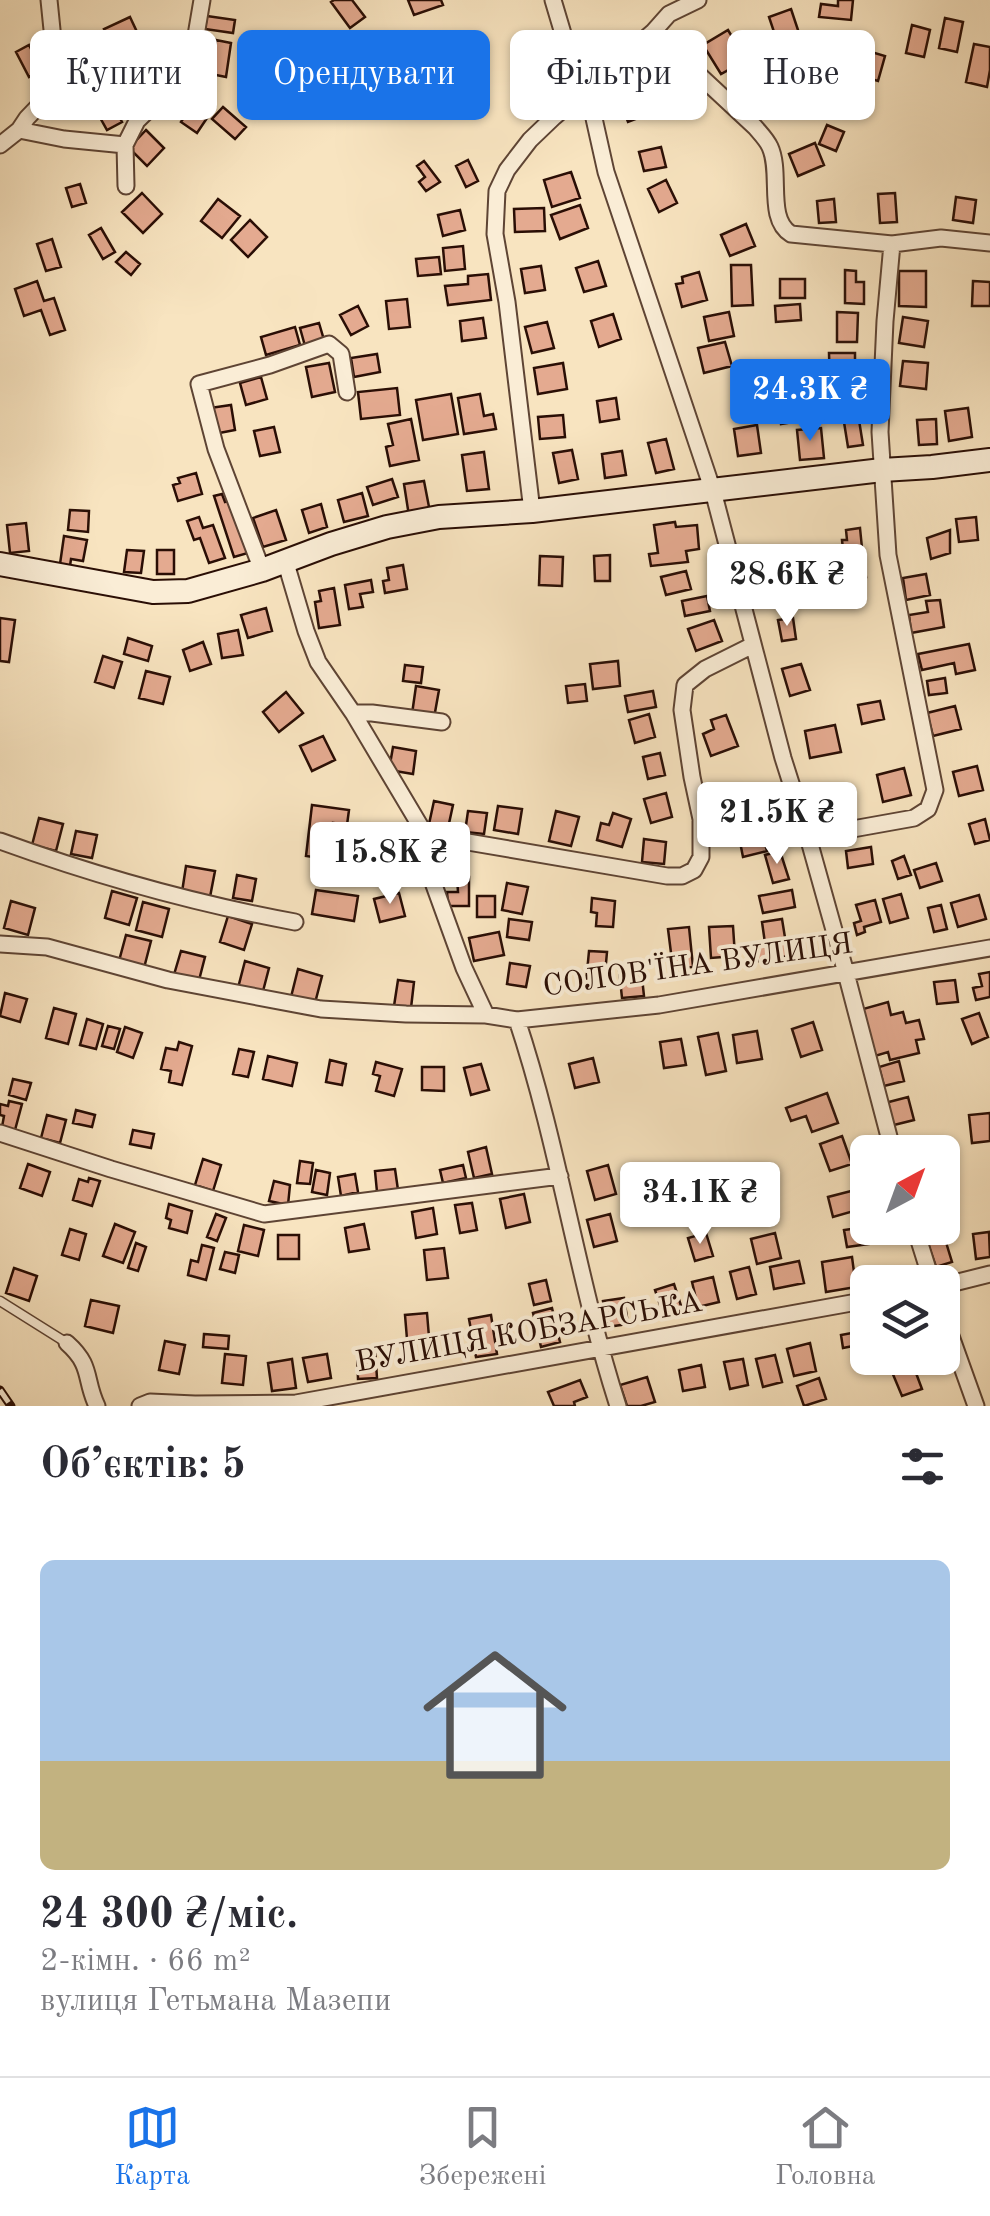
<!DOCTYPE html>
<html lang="uk">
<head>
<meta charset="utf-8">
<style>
	:root { --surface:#fff; --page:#f2f2f3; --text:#2b2b33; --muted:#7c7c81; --line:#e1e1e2; --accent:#1a73e8 }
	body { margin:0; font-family:"Old Standard TT",serif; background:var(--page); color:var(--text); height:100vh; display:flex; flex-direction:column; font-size:38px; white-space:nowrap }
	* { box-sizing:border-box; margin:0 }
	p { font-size:32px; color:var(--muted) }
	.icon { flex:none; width:55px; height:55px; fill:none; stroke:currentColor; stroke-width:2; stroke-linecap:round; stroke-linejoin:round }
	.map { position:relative; height:1406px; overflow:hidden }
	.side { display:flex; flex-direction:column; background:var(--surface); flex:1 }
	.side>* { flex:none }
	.banner { position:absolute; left:30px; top:30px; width:930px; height:90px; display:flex; gap:20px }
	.needle { width:65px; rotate:41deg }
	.controls { position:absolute; left:850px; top:1135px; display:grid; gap:20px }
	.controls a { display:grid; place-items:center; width:110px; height:110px; border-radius:15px; background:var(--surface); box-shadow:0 2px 8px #0004; font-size:50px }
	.price { position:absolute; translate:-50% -85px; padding:0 22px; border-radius:10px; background:#fff; color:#222; font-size:32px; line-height:65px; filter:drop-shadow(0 2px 5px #0008) }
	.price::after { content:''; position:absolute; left:50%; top:60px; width:30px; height:22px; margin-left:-15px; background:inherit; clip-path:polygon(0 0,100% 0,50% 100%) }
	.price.selected { background:var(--accent); color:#fff }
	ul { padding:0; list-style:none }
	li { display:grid; align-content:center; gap:20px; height:530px; padding:0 40px }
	li span { display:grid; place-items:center; height:310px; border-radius:15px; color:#555 }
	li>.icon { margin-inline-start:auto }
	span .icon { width:180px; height:180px; fill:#fffc; stroke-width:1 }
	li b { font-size:42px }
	h2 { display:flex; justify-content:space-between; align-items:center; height:120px; padding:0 40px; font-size:42px }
	.tag { padding:0 35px; border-radius:15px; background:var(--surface); box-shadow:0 2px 8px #0004; font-size:35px; line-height:90px }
	.tag.selected { background:var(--accent); color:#fff }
	.menu { display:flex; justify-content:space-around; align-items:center; height:140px; border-top:2px solid var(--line); background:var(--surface); font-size:28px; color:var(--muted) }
	.menu a { display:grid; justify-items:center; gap:5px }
	.menu .selected { color:var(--accent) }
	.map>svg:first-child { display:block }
</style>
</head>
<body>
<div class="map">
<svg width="990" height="1406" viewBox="0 0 990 1406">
	<rect width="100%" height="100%" fill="#f8e4c0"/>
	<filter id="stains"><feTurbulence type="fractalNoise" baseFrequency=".002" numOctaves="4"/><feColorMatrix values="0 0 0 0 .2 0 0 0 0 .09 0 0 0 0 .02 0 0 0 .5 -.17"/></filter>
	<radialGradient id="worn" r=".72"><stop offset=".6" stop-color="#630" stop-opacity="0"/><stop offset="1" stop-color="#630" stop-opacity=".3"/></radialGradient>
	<path fill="#e4aa90" stroke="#2a0e05" stroke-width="2.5" d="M334 0H352L365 17 350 28 331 2Z
		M408 0H441L443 5 414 15Z
		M838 0H853L851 20 819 17 821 4 838 6Z
		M791 9 799 33 777 41 769 17Z
		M207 16 235 20 233 33 205 29Z
		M130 17 137 32 124 38 130 49 117 55 104 29Z
		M945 18 963 22 957 52 939 48Z
		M912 25 930 30 924 57 906 53Z
		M728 30 746 60 721 74 703 45Z
		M216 40 231 43 226 77 211 74Z
		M974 44 990 47V70L987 87 966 82Z
		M29 45 42 70 29 77 16 52Z
		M868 51 885 56 878 81 861 76Z
		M115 61 136 100 116 111 122 122 107 130 93 105 115 94 102 68Z
		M775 89 787 100 776 113 763 102Z
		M637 92 646 115 628 122 619 98Z
		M198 95 215 106 197 133 181 122Z
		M223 107 246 127 235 139 212 119Z
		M827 125 844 132 836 151 819 144Z
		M146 130 164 148 147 166 129 148Z
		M815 143 824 165 798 176 789 154Z
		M661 147 666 167 644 171 639 152Z
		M468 160 478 181 466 187 456 166Z
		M424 161 440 182 426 191 419 182 425 177 417 166Z
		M571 172 580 198 552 207 544 180Z
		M666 180 677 203 659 212 648 189Z
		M80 184 86 203 72 207 66 188Z
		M142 193 162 214 143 233 122 212Z
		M895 193 897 222 880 223 878 194Z
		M956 197 976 200 973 223 953 220Z
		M218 199 240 216 222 238 201 221Z
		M834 199 836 222 819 223 817 201Z
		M580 205 588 228 560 239 551 215Z
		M544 208 545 231 515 232 514 209Z
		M460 210 465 230 443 236 438 215Z
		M250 220 267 237 248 257 231 240Z
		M746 224 755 246 730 256 721 235Z
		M101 228 115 252 103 259 89 235Z
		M52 239 61 267 46 271 37 244Z
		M463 246 465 269 445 271 443 248Z
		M126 252 140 264 131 275 116 262Z
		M439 257 441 274 418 276 416 259Z
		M598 261 606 286 584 292 576 268Z
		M731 265H751L753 305 732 306Z
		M541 266 545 290 525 293 521 269Z
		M845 270 856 271V282H864V304L845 303Z
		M899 271H926V307L899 306Z
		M699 272 707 300 682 307 676 284 683 283 682 277Z
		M488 274 491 300 448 305 445 286 468 284V276Z
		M780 279H805V298H780Z
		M37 281 44 301 54 298 65 330 50 335 41 310 24 316 15 289Z
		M973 281 990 282V306H972Z
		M407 299 410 327 389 329 386 301Z
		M800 304 801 320 776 322 775 306Z
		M358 306 368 326 351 335 340 315Z
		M729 312 734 336 709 341 704 317Z
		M837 312 858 313 857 342H837Z
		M613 314 621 339 599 347 591 321Z
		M903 317 928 321 924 347 899 343Z
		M483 318 486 338 462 341 460 321Z
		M547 322 554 348 532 353 525 327Z
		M319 323 324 340 305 346 300 328Z
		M295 327 300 345 266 355 261 337Z
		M725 342 732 366 704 373 698 348Z
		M829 353H855V385H830Z
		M377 354 380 372 354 377 351 358Z
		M903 361 928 363 926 389 900 386Z
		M329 363 335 392 312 397 306 367Z
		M563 363 567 389 538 394 534 368Z
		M261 377 267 399 246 405 240 383Z
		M397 388 400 415 361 419 358 392Z
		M451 394 458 434 423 440 416 400Z
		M480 394 484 416 493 414 496 429 464 434 458 398Z
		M616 398 619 419 600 422 597 401Z
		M813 398 817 418 781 424 778 404Z
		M231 405 235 430 214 434 210 408Z
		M968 408 972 437 949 441 945 411Z
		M858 414 863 445 848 447 843 416Z
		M563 415 565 437 540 439 538 417Z
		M411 419 419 460 390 466 386 447 393 445 388 424Z
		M936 419 937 444 919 445 917 420Z
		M757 425 761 453 738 456 734 429Z
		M274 427 280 452 260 456 254 431Z
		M821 428 824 458 800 460 797 430Z
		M666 439 674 469 656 473 648 443Z
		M572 450 578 479 559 483 553 453Z
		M622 451 626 475 605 478 602 454Z
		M484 452 489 489 467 491 462 455Z
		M196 473 202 494 178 501 173 485 180 483 178 478Z
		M392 479 398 497 373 505 367 487Z
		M424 481 430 512 409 516 404 484Z
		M362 493 368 516 344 522 338 500Z
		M222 494 225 502 228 501 235 520H237L248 553 234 557 214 496Z
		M321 504 327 527 309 533 302 510Z
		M70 510 89 511 88 532 68 530Z
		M276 510 286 540 263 547 253 518Z
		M199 517 203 528 213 525 225 558 209 563 200 538 194 540 187 521Z
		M976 517 978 540 959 542 956 519Z
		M675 522 676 527 697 525 699 549 686 551 688 562 651 566 649 554 658 553 654 525Z
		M26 523 29 551 10 553 7 525Z
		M860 528 863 558 844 559 842 540H847L846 530Z
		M950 530V553L931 559 927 538Z
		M64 536 87 540 83 561 71 559 70 566 60 564Z
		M127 550 144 551 141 573 124 572Z
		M157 550H174V574H157Z
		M610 555V581H595L594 556Z
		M540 556 563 557 562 586 539 585Z
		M864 562 866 577 847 578 845 564Z
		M403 565 407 589 385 593 383 581 389 580 387 568Z
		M686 571 691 589 666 595 661 577Z
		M926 574 930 595 906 600 903 578Z
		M371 580 373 592 360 594 363 607 349 609 345 585Z
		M792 580 798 600 774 606 768 586Z
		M334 588 340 625 319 628 315 602 321 601 319 591Z
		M707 596 710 611 685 616 682 601Z
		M940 600 944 627 911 633 909 615 928 612 926 601Z
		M266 608 272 631 248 638 241 615Z
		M0 618 15 620 9 662 0 661Z
		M793 618 796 639 782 641 778 620Z
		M714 620 722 641 696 651 688 629Z
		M238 630 243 655 222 658 218 634Z
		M128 638 152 646 148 661 124 654Z
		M203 642 211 664 190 671 183 650Z
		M969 644 975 670 956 674 954 663 922 670 918 654Z
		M103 656 122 662 114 688 95 682Z
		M618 661 620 686 593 689 590 664Z
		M801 664 810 690 790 696 782 669Z
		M405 665 423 667 421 683 403 681Z
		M146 671 170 677 163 704 139 698Z
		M945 678 947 693 929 695 927 681Z
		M585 684 587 701 568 703 566 686Z
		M416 686 439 690 434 718 412 714Z
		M653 691 656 707 628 712 625 696Z
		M286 692 303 713 279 732 263 712Z
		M880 701 884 719 862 724 858 705Z
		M955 706 961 729 933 736 927 713Z
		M649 714 655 737 635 743 629 720Z
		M726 715 738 746 711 756 703 734 714 729 711 720Z
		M835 725 841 752 810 758 805 731Z
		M323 736 335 760 312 771 300 746Z
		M393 747 416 751 413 774 389 770Z
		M660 753 665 775 648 779 643 757Z
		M977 766 983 790 959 796 953 772Z
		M904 768 911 795 883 802 877 775Z
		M840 787 847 812 826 818 819 793Z
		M749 790 756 813 733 819 726 797Z
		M666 793 672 817 651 823 644 799Z
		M434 801 453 805 448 828 429 824Z
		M312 805 349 810 347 825 333 823 331 841 344 843 341 861 306 856Z
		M498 806 522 809 518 834 494 830Z
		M468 811 487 813 484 834 465 832Z
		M556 811 579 817 571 846 549 841Z
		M613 813 631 819 622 847 597 840 601 823 609 825Z
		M39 818 63 824 56 851 32 845Z
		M985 819 990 840 975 844 969 824Z
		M76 831 97 835 92 858 71 854Z
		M763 836 767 851 743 857 740 842Z
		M644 839 666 842 664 864 642 862Z
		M871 847 873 864 848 868 846 851Z
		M780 851 789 879 773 883 765 855Z
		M904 856 911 875 898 879 892 861Z
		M936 863 942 881 920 888 914 870Z
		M186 866 215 871 210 897 182 892Z
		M237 875 256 879 252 901 233 898Z
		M457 877H469V906H448L447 892H458Z
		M507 883 528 887 522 914 502 910Z
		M316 890 358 896 354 921 312 914Z
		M792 890 795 907 763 913 759 896Z
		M112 891 137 898 129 925 105 918Z
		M399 893 405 916 380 922 374 899Z
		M901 894 908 918 890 923 883 899Z
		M979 895 986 919 958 927 951 903Z
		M477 896H495V917H477Z
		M592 898 615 901 613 927 596 926 597 913 591 912Z
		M875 900 881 922 864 927 865 932 857 935 854 923 861 921 856 905Z
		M11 901 35 908 28 935 4 928Z
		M143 902 169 909 162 937 136 930Z
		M941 905 947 929 934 932 928 908Z
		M228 916 252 924 244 950 220 942Z
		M509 919 532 922 529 940 507 937Z
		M782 919 788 956 753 962 750 946 765 943 762 922Z
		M733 926 735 956 711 958 709 927Z
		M689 927 693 967 673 969 668 929Z
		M499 932 504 955 474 961 469 938Z
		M126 935 151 941 144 968 119 961Z
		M181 951 205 957 198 984 173 978Z
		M589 951 607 952 604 985 586 983Z
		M245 961 269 968 262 995 238 988Z
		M510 963 530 966 526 987 507 984Z
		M641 968 644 996 622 998 619 970Z
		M298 969 322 976 315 1003 291 997Z
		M990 972V997L976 1000 973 988 982 986 979 974Z
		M398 980 414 982 411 1008 394 1006Z
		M955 980 958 1002 937 1004 934 982Z
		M5 993 27 999 20 1022 0 1016Z
		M888 1002 891 1015 903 1012 906 1023 919 1020 924 1039 916 1040 919 1053 890 1060 888 1052 875 1056 863 1009Z
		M54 1008 76 1014 68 1044 46 1038Z
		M979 1013 988 1037 972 1044 962 1019Z
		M87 1019 103 1024 96 1049 80 1045Z
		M813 1022 822 1050 801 1057 792 1029Z
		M108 1026 120 1029 114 1049 102 1046Z
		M125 1027 142 1033 133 1058 117 1052Z
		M757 1031 762 1059 737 1063 733 1035Z
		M718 1033 726 1071 706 1075 698 1037Z
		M681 1039 686 1065 664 1068 660 1042Z
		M179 1042 192 1046 182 1085 169 1082 171 1071 161 1069 166 1048 177 1050Z
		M239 1049 254 1052 248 1077 233 1074Z
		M268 1056 297 1063 292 1086 263 1079Z
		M593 1058 599 1082 575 1088 569 1064Z
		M330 1060 346 1064 342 1085 326 1082Z
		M899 1061 904 1081 884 1086 879 1067Z
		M376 1062 402 1069 394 1096 376 1091 380 1076 373 1074Z
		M481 1064 489 1090 471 1095 464 1068Z
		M422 1067H444V1091L422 1090Z
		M13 1079 31 1083 26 1100 9 1095Z
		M827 1093 838 1123 812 1132 806 1116 791 1121 786 1108Z
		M908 1097 914 1120 890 1126 885 1103Z
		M9 1101 22 1104 15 1130 2 1127 4 1116 0 1115V1104L8 1106Z
		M76 1110 95 1115 92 1127 73 1123Z
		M990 1113V1141L972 1143 969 1115Z
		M47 1115 66 1120 60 1143 41 1138Z
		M133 1130 154 1134 151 1148 130 1144Z
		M842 1136 852 1164 830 1171 820 1144Z
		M486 1147 492 1174 474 1178 468 1152Z
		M203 1159 221 1165 213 1191 195 1185Z
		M300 1161 313 1163 310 1184 297 1183Z
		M28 1164 50 1172 42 1196 20 1188Z
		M463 1165 466 1178 443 1183 440 1170Z
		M608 1165 616 1194 595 1200 587 1171Z
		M395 1169 398 1190 377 1192 375 1171Z
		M316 1170 330 1173 327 1195 312 1192Z
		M355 1174 358 1192 341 1196 338 1177Z
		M89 1178 100 1181 92 1206 73 1200 79 1179 88 1182Z
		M274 1181 290 1185 288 1205 269 1201Z
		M855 1190 861 1209 833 1217 828 1197Z
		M524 1194 530 1222 506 1228 500 1199Z
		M472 1203 477 1230 460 1233 455 1205Z
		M169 1204 192 1211 187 1233 169 1228 171 1220 166 1218Z
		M433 1208 437 1234 416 1238 412 1212Z
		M216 1214 226 1218 217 1241 207 1237Z
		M610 1214 617 1241 594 1247 587 1220Z
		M115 1224 135 1232 123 1263 103 1256Z
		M364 1224 369 1249 349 1252 345 1228Z
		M244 1225 264 1230 258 1256 238 1251Z
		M866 1227 869 1244 847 1247 844 1230Z
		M70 1229 86 1234 79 1260 62 1255Z
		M989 1232 990 1257 976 1259 973 1234Z
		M706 1233 713 1256 695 1261 688 1238Z
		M775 1233 781 1258 757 1264 751 1239Z
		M278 1235H299V1259H278Z
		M945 1239 952 1262 936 1267 928 1244Z
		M136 1243 146 1247 138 1271 128 1268Z
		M202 1245 214 1248 206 1280 188 1275 191 1260 198 1262Z
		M444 1248 448 1278 427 1280 424 1250Z
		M225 1252 239 1255 235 1273 220 1269Z
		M852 1257 856 1287 826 1292 822 1262Z
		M799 1261 804 1283 774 1289 770 1267Z
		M749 1267 756 1294 737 1299 730 1272Z
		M14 1268 37 1276 29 1301 6 1293Z
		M713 1277 719 1302 698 1307 692 1282Z
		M546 1280 551 1301 534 1305 529 1284Z
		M674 1284 683 1312 664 1317 655 1290Z
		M624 1298 628 1324 607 1327 603 1301Z
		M91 1300 119 1306 113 1333 85 1326Z
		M552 1308 560 1342 541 1347 533 1313Z
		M427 1313 429 1337 407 1339 405 1315Z
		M491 1315 497 1354 476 1357 469 1319Z
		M868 1330V1343L843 1348 841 1335Z
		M204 1334 229 1336 228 1349 203 1347Z
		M165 1341 185 1345 179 1374 159 1370Z
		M810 1343 816 1371 794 1376 787 1349Z
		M357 1348H375L377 1378 358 1379Z
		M225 1354 246 1356 243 1385 222 1383Z
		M327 1354 331 1378 308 1382 303 1358Z
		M775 1355 782 1382 763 1387 756 1359Z
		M292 1359 296 1388 272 1391 268 1363Z
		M743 1359 748 1385 730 1389 724 1362Z
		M701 1365 705 1387 683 1391 679 1370Z
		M913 1365 922 1389 902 1396 892 1372Z
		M647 1377 655 1402 641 1406H627L620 1385Z
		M819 1378 826 1399 804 1406 797 1386Z
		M580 1380 587 1397 574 1402 575 1406H554L548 1392Z"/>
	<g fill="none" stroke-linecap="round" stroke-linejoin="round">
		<defs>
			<path id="lane" d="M0 1301 67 1343"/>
			<path id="street" d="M553 0 570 57 587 87 606 172 713 491 783 758 808 837 846 973 893 1152
				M653 32 755 127C760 133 767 140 770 147 782 173 766 219 791 234L892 244 941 238 990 243
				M19 130 27 118 52 92 57 79 49 0
				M0 145 19 130 64 139 125 145
				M126 186 125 145 137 121 180 79 193 53 202 0
				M532 511 507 302 495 234 497 191 507 170 530 140 554 117 653 32 669 14 698 0
				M285 560 306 631 318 662 353 713 428 839 426 863 464 968 486 1015
				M262 570 216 449 199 384 270 365 329 344 341 354 347 392
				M353 713H372L442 722
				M808 837 914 818 928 809 935 790 888 555 880 432 885 321 892 244
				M428 839 456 840 667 876H682L694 870 701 857V819L692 777 682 710 685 685 705 669 753 645
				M0 841C99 877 192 903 295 922
				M0 944 47 947 168 980 321 1009 406 1014 486 1015 517 1020 659 1005 990 948
				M517 1020C559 1146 577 1279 618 1406
				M0 1133 111 1169 264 1214 560 1176
				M915 1228 932 1282
				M942 1286 990 1274
				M942 1311 976 1406
				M67 1343C93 1366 84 1379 97 1406
				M140 1406 150 1402 195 1404 296 1403 868 1300"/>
			<path id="secondary" d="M0 564 153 592 188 591 262 570 331 544 387 527 439 517 532 511 882 470 932 467 990 460"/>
		</defs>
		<use href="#lane" stroke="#5e4434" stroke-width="11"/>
		<use href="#street" stroke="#5e4434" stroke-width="19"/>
		<use href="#secondary" stroke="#2a0e05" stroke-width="26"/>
		<use href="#lane" stroke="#faedd6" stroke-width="8"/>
		<use href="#street" stroke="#faedd6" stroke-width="15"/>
		<use href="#secondary" stroke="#faedd6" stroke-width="22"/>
		<defs>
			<path id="rail" d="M0 1390 11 1406"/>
		</defs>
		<use href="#rail" stroke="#2a0e05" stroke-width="9"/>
		<use href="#rail" stroke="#faedd6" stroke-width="5" stroke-dasharray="15" stroke-linecap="butt"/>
	</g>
	<g text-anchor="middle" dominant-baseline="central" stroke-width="8" stroke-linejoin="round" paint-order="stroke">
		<g font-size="30" fill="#2a0e05" stroke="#faedd6">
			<text transform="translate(698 966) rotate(-8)">СОЛОВ'ЇНА ВУЛИЦЯ</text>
			<text transform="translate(529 1333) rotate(-10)">ВУЛИЦЯ КОБЗАРСЬКА</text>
		</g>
	</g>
	<rect width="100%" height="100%" filter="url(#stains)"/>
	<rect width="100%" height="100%" fill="url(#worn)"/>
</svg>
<div class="controls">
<a><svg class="needle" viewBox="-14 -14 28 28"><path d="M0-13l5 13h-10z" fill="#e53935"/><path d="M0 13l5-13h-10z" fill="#7c7c81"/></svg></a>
<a><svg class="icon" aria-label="layers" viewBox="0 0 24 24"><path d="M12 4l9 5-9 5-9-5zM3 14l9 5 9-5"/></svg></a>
</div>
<b class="price selected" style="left:810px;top:444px">24.3K ₴</b>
<b class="price" style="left:787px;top:629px">28.6K ₴</b>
<b class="price" style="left:777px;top:867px">21.5K ₴</b>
<b class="price" style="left:390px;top:907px">15.8K ₴</b>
<b class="price" style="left:700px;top:1247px">34.1K ₴</b>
<div class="banner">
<a class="tag">Купити</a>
<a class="tag selected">Орендувати</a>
<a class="tag">Фільтри</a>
<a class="tag">Нове</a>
</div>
</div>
<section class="side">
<h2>Об’єктів: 5<svg class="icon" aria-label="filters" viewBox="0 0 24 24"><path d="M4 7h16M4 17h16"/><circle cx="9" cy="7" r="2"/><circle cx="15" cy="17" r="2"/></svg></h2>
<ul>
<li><span style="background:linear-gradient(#a9c7e8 65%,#c2b280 0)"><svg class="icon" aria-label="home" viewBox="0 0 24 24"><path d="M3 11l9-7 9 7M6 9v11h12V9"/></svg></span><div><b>24 300 ₴/міс.</b><p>2-кімн. · 66 m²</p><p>вулиця Гетьмана Мазепи</p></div></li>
</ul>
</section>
<nav class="menu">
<a class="selected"><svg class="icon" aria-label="map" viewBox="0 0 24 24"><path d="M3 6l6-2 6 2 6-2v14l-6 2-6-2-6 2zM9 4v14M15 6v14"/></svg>Карта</a>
<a><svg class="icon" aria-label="saved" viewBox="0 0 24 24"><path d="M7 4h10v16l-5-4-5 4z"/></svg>Збережені</a>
<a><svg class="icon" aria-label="home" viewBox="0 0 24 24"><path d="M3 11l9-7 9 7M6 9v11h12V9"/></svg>Головна</a>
</nav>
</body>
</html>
